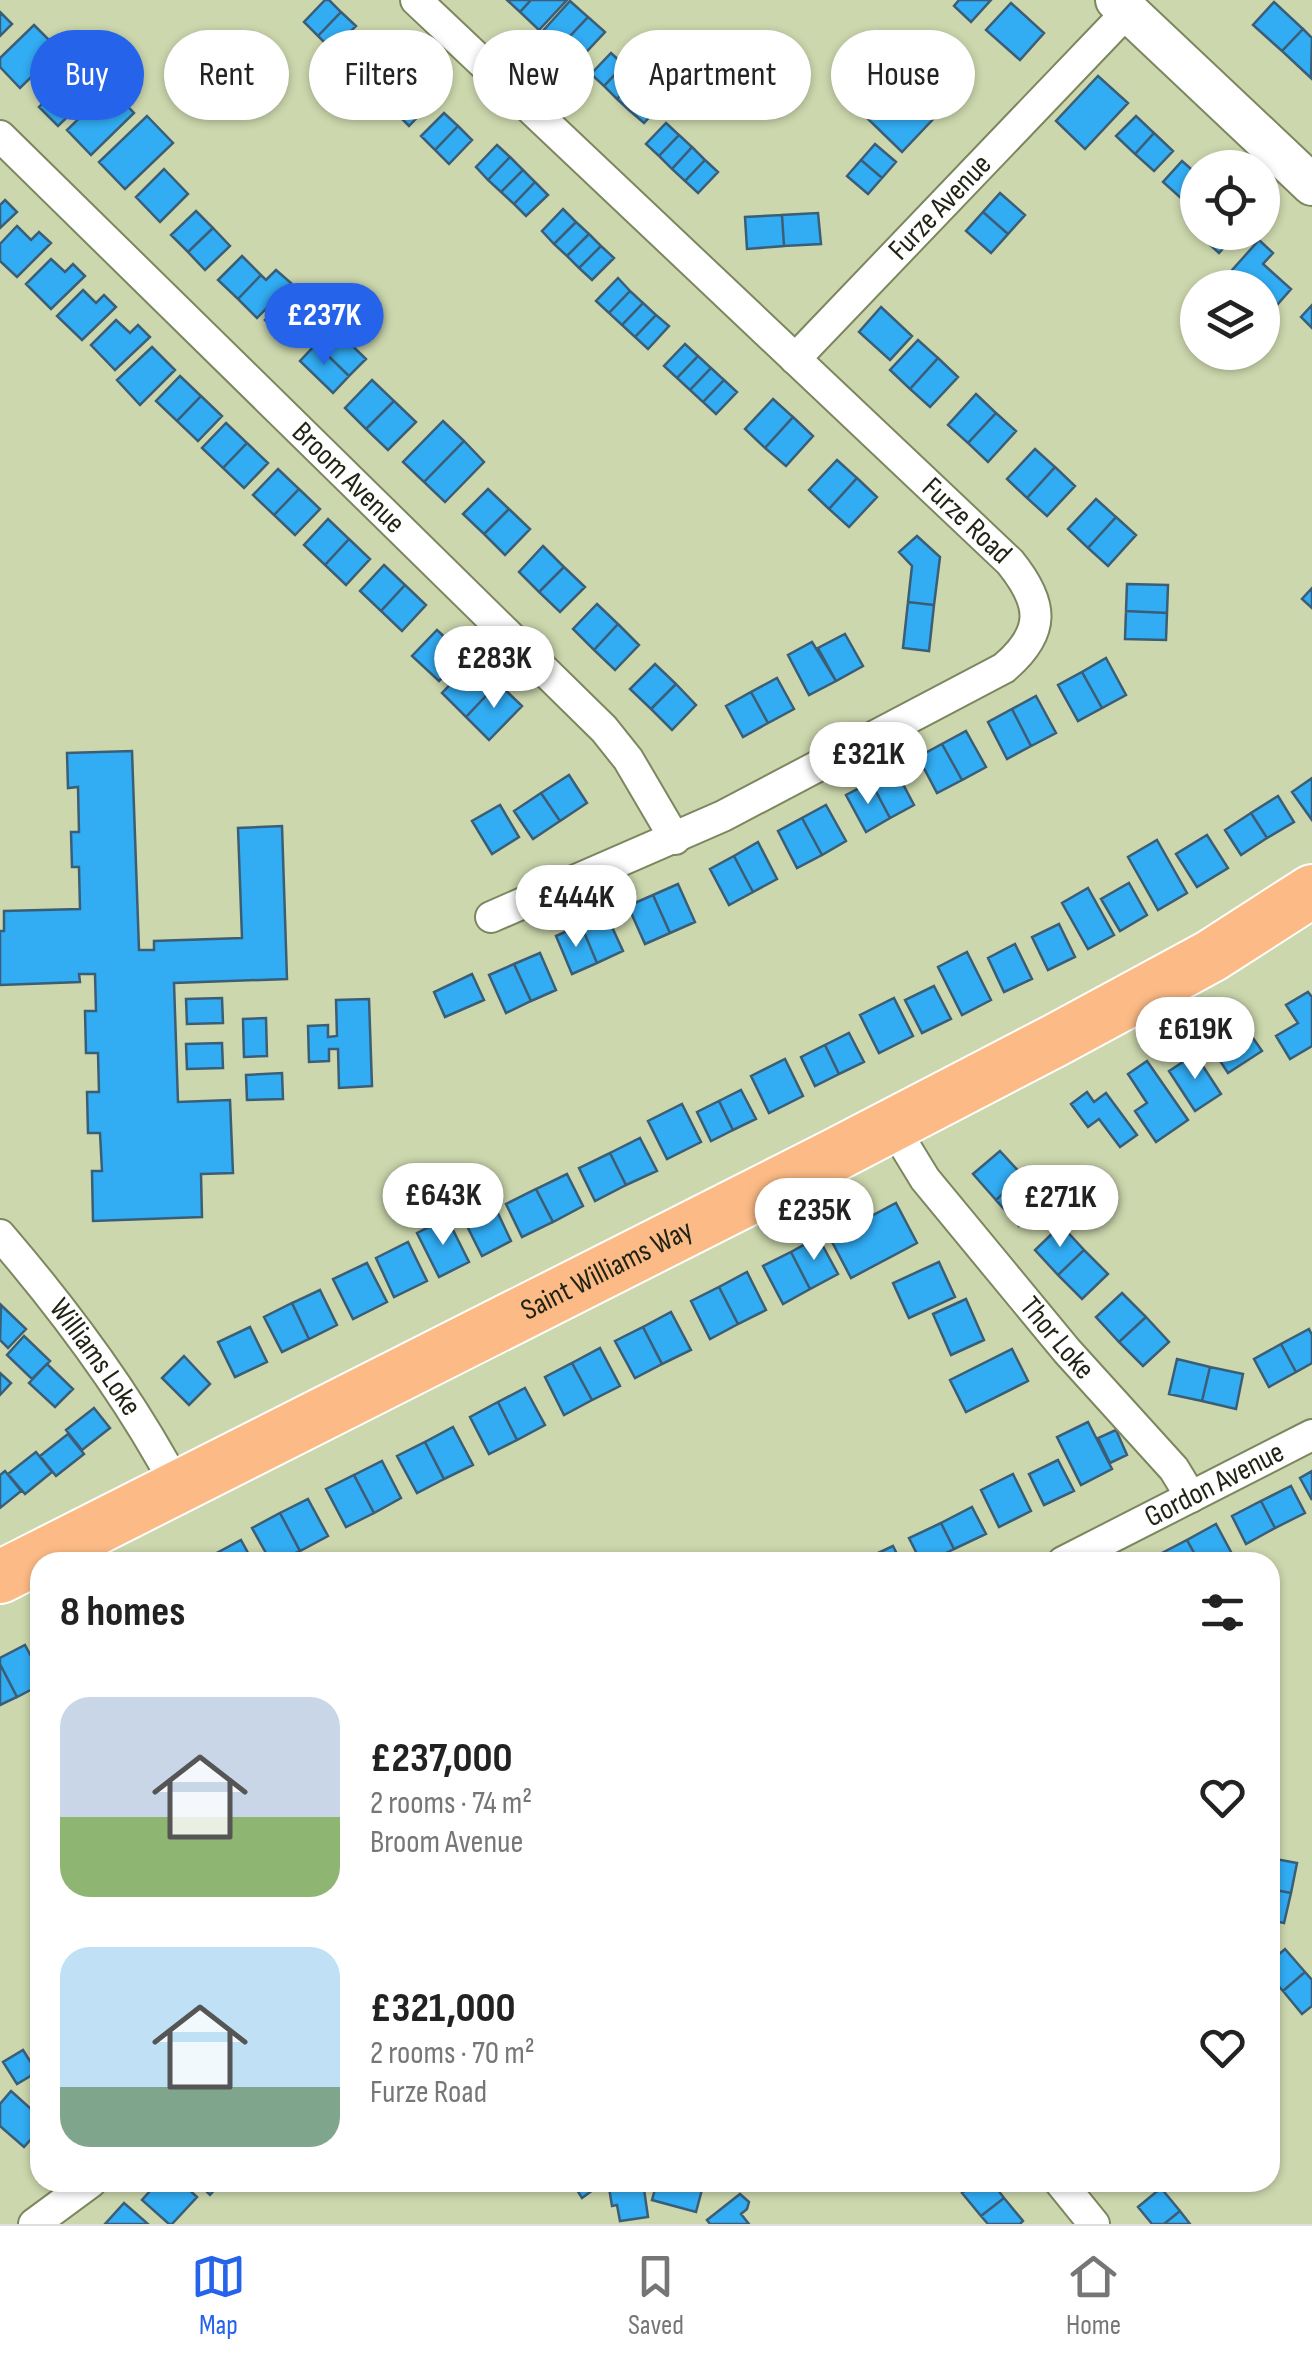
<!DOCTYPE html>
<html lang="en">
<head>
<meta charset="utf-8">
<style>
	:root { --surface:#fff; --page:#f2f2f2; --text:#222; --muted:#767676; --line:#e0e0e0; --accent:#2563eb }
	body { margin:0; font-family:"Sofia Sans Condensed",sans-serif; background:var(--page); color:var(--text); height:100vh; display:flex; flex-direction:column; font-size:38px; white-space:nowrap }
	* { box-sizing:border-box; margin:0 }
	p { font-size:32px; color:var(--muted) }
	.icon { flex:none; width:55px; height:55px; fill:none; stroke:currentColor; stroke-width:2; stroke-linecap:round; stroke-linejoin:round }
	.map { position:relative; flex:1; overflow:hidden }
	.drawer { position:absolute; left:30px; top:1552px; width:1250px; height:640px; display:flex; flex-direction:column; background:var(--surface); border-radius:30px; box-shadow:0 2px 8px #0004 }
	.drawer>* { flex:none }
	.guide { position:absolute; left:30px; top:30px; width:1252px; height:90px; display:flex; gap:20px }
	.buttons { position:absolute; left:1180px; top:150px; display:grid; gap:20px }
	.buttons a { display:grid; place-items:center; width:100px; height:100px; border-radius:50%; background:var(--surface); box-shadow:0 2px 8px #0004; font-size:50px }
	.price { position:absolute; translate:-50% -85px; padding:0 22px; border-radius:35px; background:#fff; color:#222; font-size:32px; line-height:65px; filter:drop-shadow(0 2px 5px #0008) }
	.price::after { content:''; position:absolute; left:50%; top:60px; width:30px; height:22px; margin-left:-15px; background:inherit; clip-path:polygon(0 0,100% 0,50% 100%) }
	.price.active { background:var(--accent); color:#fff }
	ul { padding:0; list-style:none }
	li { display:flex; align-items:center; gap:30px; height:250px; padding:0 30px }
	li span { display:grid; place-items:center; flex:none; width:280px; height:200px; border-radius:30px; color:#555 }
	li>.icon { margin-inline-start:auto }
	span .icon { width:120px; height:120px; fill:#fffc; stroke-width:1 }
	li b { font-size:42px }
	h2 { display:flex; justify-content:space-between; align-items:center; height:120px; padding:0 30px; font-size:42px }
	.chip { padding:0 35px; border-radius:45px; background:var(--surface); box-shadow:0 2px 8px #0004; font-size:35px; line-height:90px }
	.chip.active { background:var(--accent); color:#fff }
	.menu { display:flex; justify-content:space-around; align-items:center; height:140px; border-top:2px solid var(--line); background:var(--surface); font-size:28px; color:var(--muted) }
	.menu a { display:grid; justify-items:center; gap:5px }
	.menu .active { color:var(--accent) }
	.map>svg:first-child { display:block }
</style>
</head>
<body>
<div class="map">
<svg width="1312" height="2224" viewBox="0 0 1312 2224">
	<rect width="100%" height="100%" fill="#ccd7ad"/>
	<path fill="#32adf4" stroke="#3b5e77" stroke-width="2.5" d="M325 0H329L341 12 318 36 304 22Z
		M507 0H531L520 12Z
		M531 0H567L539 30 520 12Z
		M959 0H991L971 22 954 6Z
		M570 1 588 17 558 49 541 33Z
		M1274 2 1303 29 1282 51 1253 25Z
		M1011 3 1044 33 1020 60 986 30Z
		M0 12 12 24 0 36Z
		M341 12 356 26 332 50 318 36Z
		M588 17 605 32 575 64 558 49Z
		M34 25 59 50 20 88 0 67V58Z
		M1303 29 1312 38 1311 78 1282 51Z
		M368 39 382 53 359 76 344 62Z
		M382 53 396 66 373 90 359 76Z
		M611 53 624 65 604 86 591 74Z
		M624 65 637 78 617 99 604 86Z
		M404 74 418 88 395 112 381 98Z
		M1098 76 1128 103 1085 149 1056 121Z
		M68 78 87 98 58 126 39 107Z
		M637 78 651 90 630 111 617 99Z
		M903 82 937 115 902 152 868 119Z
		M110 88 134 113 91 155 67 130Z
		M418 88 432 102 409 126 395 112Z
		M651 90 663 102 644 123 630 111Z
		M444 113 458 126 435 150 421 136Z
		M147 116 173 143 125 189 99 162Z
		M1136 116 1154 133 1135 154 1116 136Z
		M666 123 679 135 659 156 646 144Z
		M458 126 472 140 449 164 435 150Z
		M1154 133 1173 151 1154 171 1135 154Z
		M679 135 692 147 672 169 659 156Z
		M875 144 896 162 882 178 861 160Z
		M497 145 510 157 488 180 476 167Z
		M692 147 705 160 685 181 672 169Z
		M510 157 523 170 501 192 488 180Z
		M705 160 718 172 698 193 685 181Z
		M861 160 882 178 868 194 847 176Z
		M1182 161 1198 175V182L1182 199 1163 182Z
		M164 169 188 194 160 222 136 197Z
		M523 170 535 182 514 204 501 192Z
		M535 182 548 195 526 216 514 204Z
		M1198 182V214L1182 199Z
		M1000 193 1025 215 1008 234 983 212Z
		M5 200 17 212 0 228V205Z
		M563 209 576 222 554 244 542 231Z
		M196 211 213 228 188 252 171 235Z
		M983 212 1008 234 991 253 966 231Z
		M818 213 821 244 784 246 782 215Z
		M782 215 784 246 747 249 745 217Z
		M576 222 589 234 567 256 554 244Z
		M17 226 31 240 39 232 51 243 17 277 0 261V244Z
		M213 228 230 246 205 270 188 252Z
		M1199 232H1238L1219 253 1198 234Z
		M589 234 601 246 579 268 567 256Z
		M1259 240 1273 253 1263 264 1291 289 1277 305 1262 293V288H1257L1249 280 1242 288H1216Z
		M601 246 614 258 592 280 579 268Z
		M242 256 261 275 238 299 218 280Z
		M51 259 65 272 73 264 85 276 51 309 26 284Z
		M276 270 291 283 257 318 238 299 261 275 266 280Z
		M618 278 630 291 609 313 596 301Z
		M298 286 324 311 290 345 265 320Z
		M83 290 96 303 104 295 116 307 82 340 57 316Z
		M630 291 643 303 622 325 609 313Z
		M643 303 656 315 635 337 622 325Z
		M1312 305V328L1301 317Z
		M881 307 912 336 890 360 859 332Z
		M656 315 669 326 648 349 635 337Z
		M116 320 130 333 138 325 150 337 115 370 91 345Z
		M333 327 366 359 349 376 316 344Z
		M918 340 938 358 910 389 890 370Z
		M316 344 349 376 333 393 300 361Z
		M685 344 698 356 677 378 664 366Z
		M152 347 175 370 140 405 117 380Z
		M698 356 711 368 690 390 677 378Z
		M938 358 958 377 930 407 910 389Z
		M711 368 724 380 703 402 690 390Z
		M180 376 201 396 177 421 156 401Z
		M372 380 394 401 366 429 345 408Z
		M724 380 737 392 716 414 703 402Z
		M976 394 996 413 968 443 948 425Z
		M201 396 222 416 198 441 177 421Z
		M773 399 793 417 765 448 745 429Z
		M394 401 416 422 388 450 366 429Z
		M996 413 1016 431 988 462 968 443Z
		M793 417 813 436 786 466 765 448Z
		M443 421 464 441 424 482 403 462Z
		M226 423 247 443 223 468 202 448Z
		M464 441 484 462 445 502 424 482Z
		M247 443 268 463 244 488 223 468Z
		M1035 449 1055 467 1027 498 1007 479Z
		M837 460 857 478 829 509 809 490Z
		M1055 467 1075 486 1047 516 1027 498Z
		M278 469 299 489 274 515 253 495Z
		M857 478 877 497 849 527 829 509Z
		M299 489 320 509 295 535 274 515Z
		M488 489 509 509 484 534 463 514Z
		M1096 499 1116 517 1088 548 1068 529Z
		M509 509 530 529 505 555 484 534Z
		M1116 517 1136 535 1108 566 1088 548Z
		M328 519 349 539 325 565 304 545Z
		M917 536 940 557 934 605 908 602 912 566 899 552Z
		M349 539 370 559 346 585 325 565Z
		M543 546 564 567 539 592 519 572Z
		M384 565 405 585 381 611 360 591Z
		M564 567 585 587 560 612 539 592Z
		M1127 584 1168 585 1167 613 1126 611Z
		M405 585 426 605 402 631 381 611Z
		M1312 588V608L1302 599Z
		M908 602 934 605 929 651 903 648Z
		M597 604 618 624 594 650 573 629Z
		M1126 611 1167 613 1166 640 1125 639Z
		M618 624 639 645 615 670 594 650Z
		M437 630 464 655 439 681 412 656Z
		M845 634 863 666 836 681 818 648Z
		M812 642 836 681 809 695 788 655Z
		M1106 658 1126 695 1102 708 1082 672Z
		M474 660 498 683 466 717 442 693Z
		M655 664 676 684 651 709 630 689Z
		M1082 672 1102 708 1078 721 1058 685Z
		M777 678 794 709 768 723 751 692Z
		M498 683 522 706 489 740 466 717Z
		M676 684 696 705 672 730 651 709Z
		M751 692 768 723 743 737 726 706Z
		M1036 696 1056 733 1031 746 1012 709Z
		M1012 709 1031 746 1007 759 988 722Z
		M966 731 986 767 962 780 942 744Z
		M942 744 962 780 937 793 918 757Z
		M132 751 139 950H154V941L242 938 238 828 282 826 287 979 174 983 178 1102 230 1100 233 1173 201 1174 202 1217 93 1221 92 1171H102L100 1133H88L87 1092H99L98 1053H86L85 1011H96L95 974H79L80 982 0 985V931H4V911L80 909 79 867H72L71 832H79L78 787 68 788 67 753Z
		M895 769 914 805 890 818 871 782Z
		M569 775 587 803 560 821 541 793Z
		M1312 778V820L1292 792Z
		M871 782 890 818 866 832 846 795Z
		M541 793 560 821 533 839 514 811Z
		M1278 796 1294 822 1267 838 1251 813Z
		M500 805 519 837 492 854 472 821Z
		M826 805 846 841 822 855 802 818Z
		M1251 813 1267 838 1241 855 1225 830Z
		M802 818 822 855 797 868 778 831Z
		M1207 835 1228 868 1197 887 1176 854Z
		M1157 840 1187 893 1158 910 1128 857Z
		M758 842 777 879 753 892 734 856Z
		M734 856 753 892 729 905 710 869Z
		M1129 883 1147 915 1120 931 1101 899Z
		M678 884 695 922 670 933 653 895Z
		M1088 888 1114 935 1088 949 1062 903Z
		M653 895 670 933 645 944 628 906Z
		M606 914 623 951 597 963 581 925Z
		M1059 924 1075 957 1048 970 1032 937Z
		M581 925 597 963 572 974 556 936Z
		M1015 944 1032 979 1004 992 988 958Z
		M967 952 991 1000 962 1015 938 967Z
		M540 953 556 990 531 1001 514 964Z
		M514 964 531 1001 506 1013 489 975Z
		M472 974 484 1000 445 1017 434 992Z
		M934 986 951 1019 922 1033 905 1000Z
		M1308 992 1312 997V1046L1290 1059 1276 1036 1298 1023 1286 1005Z
		M222 998 223 1023 187 1024 186 999Z
		M894 998 913 1036 879 1053 860 1015Z
		M369 999 372 1086 339 1088 338 1049H329V1061L309 1062 308 1026 328 1025V1037L337 1036 336 1000Z
		M266 1018 267 1056 244 1057 243 1019Z
		M1246 1028 1262 1051 1228 1073 1213 1050Z
		M849 1033 864 1062 839 1074 825 1045Z
		M222 1043 223 1068 187 1069 186 1044Z
		M825 1045 839 1074 815 1086 801 1057Z
		M1195 1054 1221 1094 1195 1111 1169 1071Z
		M785 1059 803 1096 769 1113 751 1076Z
		M1147 1061 1188 1120 1156 1142 1135 1111 1147 1103 1128 1074Z
		M282 1073 283 1099 247 1100 246 1075Z
		M741 1090 756 1119 733 1130 719 1101Z
		M1087 1092 1094 1102 1106 1093 1137 1135 1120 1147 1099 1119 1088 1127 1071 1104Z
		M719 1101 733 1130 711 1141 697 1112Z
		M682 1104 701 1142 667 1159 648 1121Z
		M640 1138 657 1171 626 1185 610 1153Z
		M1000 1151 1023 1176 996 1200 973 1174Z
		M610 1153 626 1185 595 1201 579 1168Z
		M567 1174 583 1206 553 1222 536 1189Z
		M1023 1176 1046 1202 1019 1226 996 1200Z
		M536 1189 553 1222 522 1237 506 1204Z
		M896 1203 917 1243 851 1278 830 1238Z
		M496 1209 511 1241 482 1256 466 1224Z
		M447 1218 469 1262 439 1277 417 1233Z
		M1061 1225 1084 1250 1058 1275 1035 1250Z
		M818 1237 838 1274 810 1289 791 1252Z
		M408 1242 427 1281 394 1297 376 1258Z
		M1084 1250 1108 1274 1082 1299 1058 1275Z
		M791 1252 810 1289 783 1304 763 1266Z
		M939 1262 955 1297 909 1318 893 1283Z
		M367 1263 387 1302 353 1319 333 1279Z
		M747 1272 766 1310 738 1324 719 1287Z
		M719 1287 738 1324 710 1339 691 1301Z
		M320 1290 337 1325 309 1339 292 1303Z
		M1122 1293 1146 1317 1119 1342 1096 1317Z
		M966 1299 984 1340 951 1355 933 1314Z
		M292 1303 309 1339 282 1352 264 1317Z
		M1 1305 26 1329 8 1348 0 1340Z
		M671 1312 691 1350 662 1364 643 1327Z
		M1146 1317 1169 1342 1143 1366 1119 1342Z
		M250 1327 267 1362 235 1377 218 1342Z
		M643 1327 662 1364 635 1378 615 1341Z
		M1309 1329 1312 1335V1363L1296 1372 1281 1344Z
		M24 1336 50 1361 32 1379 7 1355Z
		M1281 1344 1296 1372 1269 1387 1254 1359Z
		M600 1348 620 1386 592 1400 572 1363Z
		M1012 1349 1028 1381 966 1412 950 1380Z
		M184 1356 210 1384 189 1405 162 1378Z
		M1177 1359 1210 1367 1202 1401 1169 1394Z
		M572 1363 592 1400 564 1415 545 1377Z
		M47 1364 73 1389 55 1407 29 1383Z
		M1210 1367 1243 1374 1236 1409 1202 1401Z
		M0 1373 11 1383 0 1395Z
		M525 1388 545 1425 517 1440 498 1402Z
		M498 1402 517 1440 489 1454 470 1417Z
		M94 1408 110 1428 82 1450 66 1430Z
		M1088 1422 1112 1469 1081 1485 1057 1437Z
		M453 1427 473 1465 444 1479 425 1442Z
		M1116 1430 1127 1455 1110 1463 1098 1438Z
		M68 1434 84 1454 56 1476 40 1456Z
		M425 1442 444 1479 417 1493 397 1456Z
		M36 1452 52 1472 25 1494 8 1474Z
		M1058 1460 1074 1491 1044 1505 1029 1474Z
		M382 1461 401 1498 374 1513 354 1475Z
		M5 1471 21 1491 0 1508V1475Z
		M1312 1471V1500L1300 1478Z
		M1013 1474 1031 1511 999 1527 981 1490Z
		M354 1475 374 1513 346 1527 326 1489Z
		M1291 1486 1305 1513 1275 1528 1261 1501Z
		M308 1499 328 1536 300 1551 280 1513Z
		M1261 1501 1275 1528 1246 1544 1232 1516Z
		M972 1507 986 1534 954 1549 941 1523Z
		M280 1513 300 1551 277 1562H271L252 1528Z
		M941 1523 954 1549 928 1562H921L909 1538Z
		M1216 1524 1231 1552 1211 1562H1199L1187 1540Z
		M241 1540 253 1562H217L213 1555Z
		M1187 1540 1199 1562H1161L1158 1555Z
		M893 1546 901 1562H862L861 1561Z
		M25 1645 40 1673V1685L17 1697 0 1664V1658Z
		M0 1664 17 1697 0 1705Z
		M1270 1858 1297 1863 1291 1893 1270 1889Z
		M1270 1889 1291 1893 1284 1923 1270 1920Z
		M1285 1949 1305 1972 1283 1991 1270 1976V1962Z
		M1305 1972 1312 1980V2006L1302 2014 1283 1991Z
		M23 2050 37 2072 17 2084 3 2062Z
		M11 2091 40 2117V2129L24 2147 0 2126V2104Z
		M158 2182H181L197 2197 172 2224H169L142 2200Z
		M197 2182H221L210 2195Z
		M572 2182H598L600 2185 582 2198Z
		M608 2182H643L648 2217 620 2221 617 2205 612 2206Z
		M657 2182H704L696 2212 652 2200Z
		M975 2182H992L1004 2198 981 2216 962 2193Z
		M1161 2188 1180 2211 1164 2224H1152L1138 2207Z
		M740 2194 749 2202 747 2209 741 2214 749 2224H710L707 2220Z
		M1004 2198 1023 2221 1020 2224H988L981 2216Z
		M124 2203 148 2224H105Z
		M1180 2211 1190 2224H1164Z"/>
	<g fill="none" stroke-linecap="round" stroke-linejoin="round">
		<defs>
			<g id="street">
				<path id="s1" d="M416 0 1010 562C1044 604 1046 632 1004 668L723 816 491 917"/>
				<path id="s2" d="M0 136 604 729 628 759 675 839"/>
				<path id="s3" d="M795 359 1128 11"/>
				<path id="s4" d="M892 1125 925 1179 1067 1351 1174 1469 1191 1497"/>
				<path id="s5" d="M0 1235C67 1313 129 1396 177 1487"/>
				<path id="s6" d="M1063 1562 1312 1435"/>
				<path d="M1060 2182 1094 2224"/>
				<path d="M34 2224 91 2182"/>
			</g>
			<path id="secondary" d="M1116 0 1312 185"/>
			<g id="highway">
				<path id="s7" d="M0 1577 833 1156 1056 1040 1211 956 1312 891"/>
			</g>
		</defs>
		<use href="#street" stroke="#7c865f" stroke-width="34"/>
		<use href="#secondary" stroke="#7c865f" stroke-width="44"/>
		<use href="#highway" stroke="#fff" stroke-width="56"/>
		<use href="#street" stroke="#fff" stroke-width="30"/>
		<use href="#secondary" stroke="#fff" stroke-width="40"/>
		<use href="#highway" stroke="#fcbb86" stroke-width="52"/>
	</g>
	<g text-anchor="middle" dominant-baseline="central" stroke-width="8" stroke-linejoin="round" paint-order="stroke">
		<g font-size="30" fill="#1f2313" stroke="#eff5e0">
			<text stroke="none"><textPath href="#s3" startOffset="210">Furze Avenue</textPath></text>
			<text stroke="none"><textPath href="#s2" startOffset="488">Broom Avenue</textPath></text>
			<text stroke="none"><textPath href="#s1" startOffset="758">Furze Road</textPath></text>
			<text stroke="none"><textPath href="#s7" startOffset="680">Saint Williams Way</textPath></text>
			<text stroke="none"><textPath href="#s4" startOffset="270">Thor Loke</textPath></text>
			<text stroke="none"><textPath href="#s5" startOffset="155">Williams Loke</textPath></text>
			<text stroke="none"><textPath href="#s6" startOffset="170">Gordon Avenue</textPath></text>
		</g>
	</g>
</svg>
<div class="buttons">
<a><svg class="icon" aria-label="locate" viewBox="0 0 24 24"><circle cx="12" cy="12" r="6"/><path d="M12 2v4M12 18v4M2 12h4M18 12h4"/></svg></a>
<a><svg class="icon" aria-label="layers" viewBox="0 0 24 24"><path d="M12 4l9 5-9 5-9-5zM3 14l9 5 9-5"/></svg></a>
</div>
<b class="price active" style="left:324px;top:368px">£237K</b>
<b class="price" style="left:494px;top:711px">£283K</b>
<b class="price" style="left:868px;top:807px">£321K</b>
<b class="price" style="left:576px;top:950px">£444K</b>
<b class="price" style="left:1195px;top:1082px">£619K</b>
<b class="price" style="left:443px;top:1248px">£643K</b>
<b class="price" style="left:1060px;top:1250px">£271K</b>
<b class="price" style="left:814px;top:1263px">£235K</b>
<div class="guide">
<a class="chip active">Buy</a>
<a class="chip">Rent</a>
<a class="chip">Filters</a>
<a class="chip">New</a>
<a class="chip">Apartment</a>
<a class="chip">House</a>
</div>
<section class="drawer">
<h2>8 homes<svg class="icon" aria-label="filters" viewBox="0 0 24 24"><path d="M4 7h16M4 17h16"/><circle cx="9" cy="7" r="2"/><circle cx="15" cy="17" r="2"/></svg></h2>
<ul>
<li><span style="background:linear-gradient(#c9d6e8 60%,#8fb573 0)"><svg class="icon" aria-label="home" viewBox="0 0 24 24"><path d="M3 11l9-7 9 7M6 9v11h12V9"/></svg></span><div><b>£237,000</b><p>2 rooms · 74 m²</p><p>Broom Avenue</p></div><svg class="icon" aria-label="heart" viewBox="0 0 24 24"><path d="M12 20l-8-8c-3-5 5-10 8-4 3-6 11-1 8 4z"/></svg></li>
<li><span style="background:linear-gradient(#bfe0f5 70%,#7fa58c 0)"><svg class="icon" aria-label="home" viewBox="0 0 24 24"><path d="M3 11l9-7 9 7M6 9v11h12V9"/></svg></span><div><b>£321,000</b><p>2 rooms · 70 m²</p><p>Furze Road</p></div><svg class="icon" aria-label="heart" viewBox="0 0 24 24"><path d="M12 20l-8-8c-3-5 5-10 8-4 3-6 11-1 8 4z"/></svg></li>
</ul>
</section>
</div>
<nav class="menu">
<a class="active"><svg class="icon" aria-label="map" viewBox="0 0 24 24"><path d="M3 6l6-2 6 2 6-2v14l-6 2-6-2-6 2zM9 4v14M15 6v14"/></svg>Map</a>
<a><svg class="icon" aria-label="saved" viewBox="0 0 24 24"><path d="M7 4h10v16l-5-4-5 4z"/></svg>Saved</a>
<a><svg class="icon" aria-label="home" viewBox="0 0 24 24"><path d="M3 11l9-7 9 7M6 9v11h12V9"/></svg>Home</a>
</nav>
</body>
</html>
